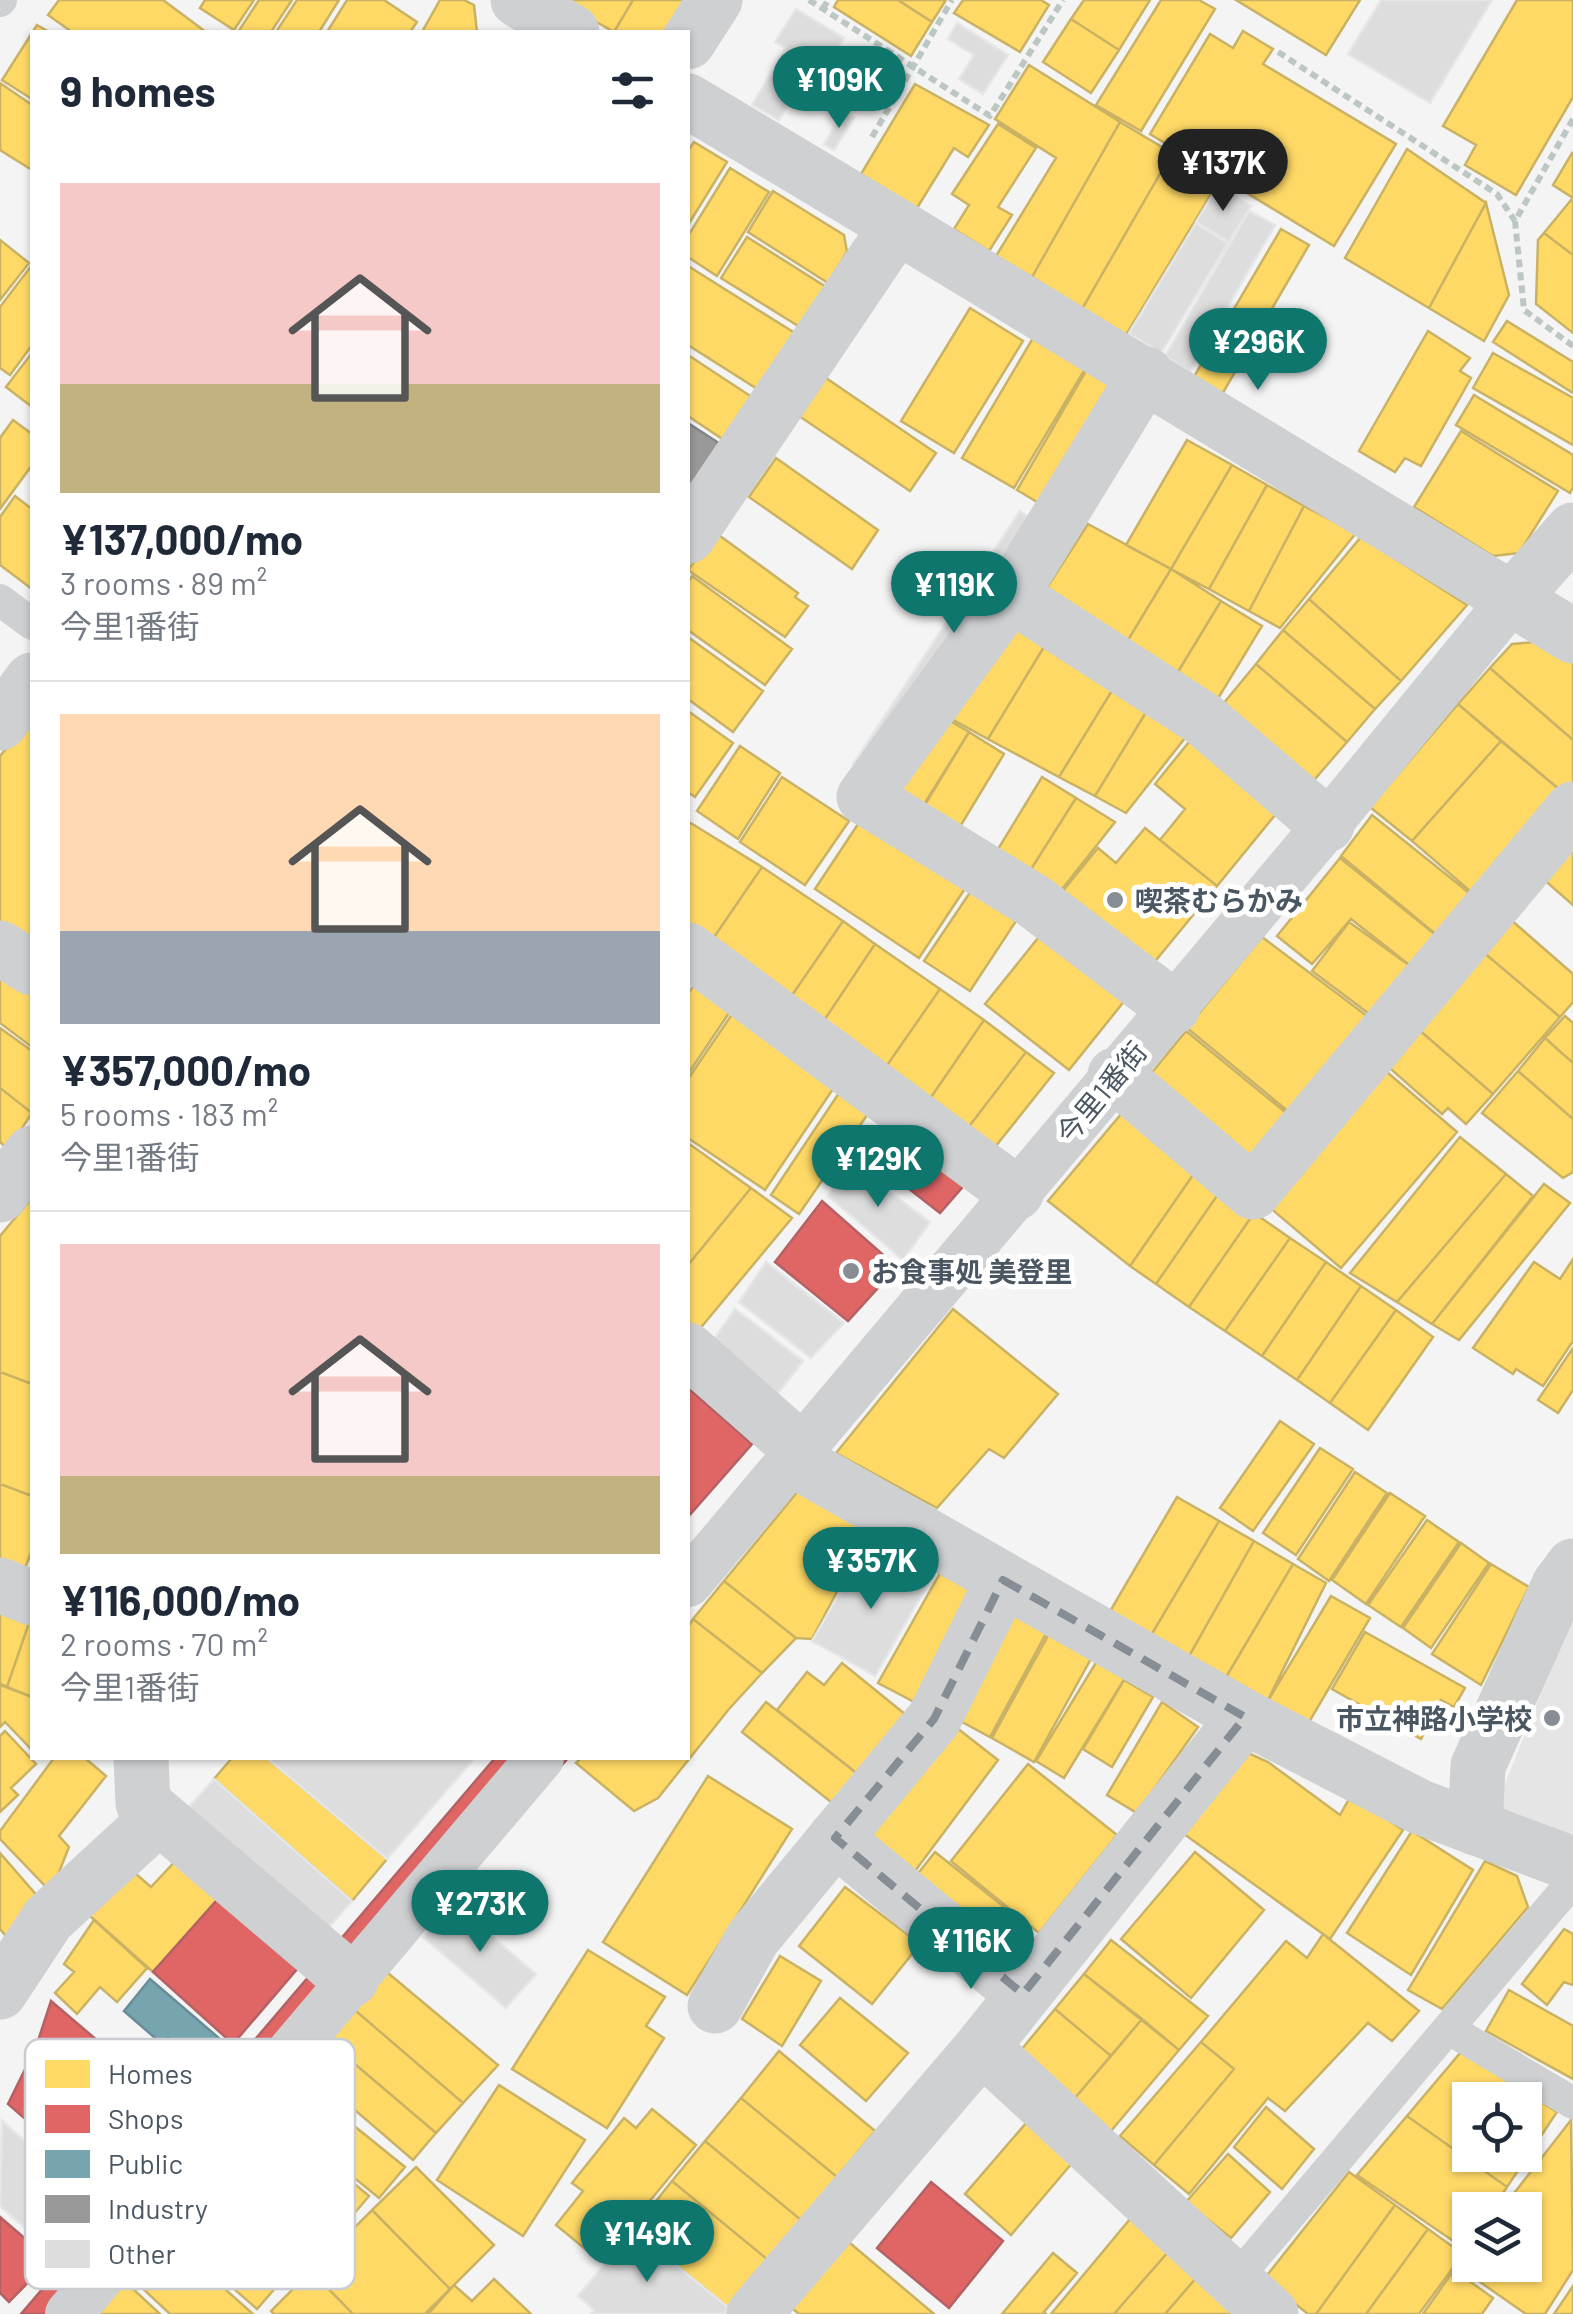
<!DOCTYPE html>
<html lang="en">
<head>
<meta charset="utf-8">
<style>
	:root { --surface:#fff; --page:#f2f2f3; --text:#1f2937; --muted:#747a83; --line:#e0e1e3; --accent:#0f766e }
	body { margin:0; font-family:Barlow,"Noto Sans JP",sans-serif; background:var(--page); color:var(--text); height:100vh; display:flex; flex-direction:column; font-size:38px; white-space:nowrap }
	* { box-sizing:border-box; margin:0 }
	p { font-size:32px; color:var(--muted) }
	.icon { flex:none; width:55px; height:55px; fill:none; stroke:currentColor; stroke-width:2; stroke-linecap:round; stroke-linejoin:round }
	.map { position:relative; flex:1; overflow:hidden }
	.drawer { position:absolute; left:30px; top:30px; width:660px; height:1730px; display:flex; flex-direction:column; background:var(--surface); border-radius:0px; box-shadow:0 2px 8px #0004 }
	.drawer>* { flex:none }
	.buttons { position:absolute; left:1452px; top:2082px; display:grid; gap:20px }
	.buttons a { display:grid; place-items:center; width:90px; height:90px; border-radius:0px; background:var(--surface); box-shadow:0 2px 8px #0004; font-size:50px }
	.price { position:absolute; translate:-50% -85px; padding:0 22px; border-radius:35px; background:var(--accent); color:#fff; font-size:32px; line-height:65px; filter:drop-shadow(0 2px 5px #0008) }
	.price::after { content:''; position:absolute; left:50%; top:60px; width:30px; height:22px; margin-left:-15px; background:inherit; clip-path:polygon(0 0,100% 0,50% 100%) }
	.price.on { background:#222; color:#fff }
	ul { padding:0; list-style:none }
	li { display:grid; align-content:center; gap:20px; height:530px; padding:0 30px }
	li+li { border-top:2px solid var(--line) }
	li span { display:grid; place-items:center; height:310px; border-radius:0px; color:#555 }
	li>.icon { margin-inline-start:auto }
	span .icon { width:180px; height:180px; fill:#fffc; stroke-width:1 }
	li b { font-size:42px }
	h2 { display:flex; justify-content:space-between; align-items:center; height:120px; padding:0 30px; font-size:42px }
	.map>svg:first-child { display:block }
</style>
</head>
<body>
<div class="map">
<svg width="1573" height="2314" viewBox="0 0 1573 2314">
	<rect width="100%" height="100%" fill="#f4f4f4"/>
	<path fill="#e6e5e6" d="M1573 1613V1854L1489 1824Z"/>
	<path fill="#ffd966" stroke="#c9b264" stroke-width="2.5" fill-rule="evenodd" d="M59 0H163L206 32H72L48 15Z
		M205 0H254L234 30 200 8Z
		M259 0H292L271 32H238Z
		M297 0H339L319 32H276Z
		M347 0H384L417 22 410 32H327Z
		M440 0H464L474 5 477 32H422Z
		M570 0H633L614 32 567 5Z
		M633 0H692L671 32H614Z
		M838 0H898L932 22 911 56 834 7Z
		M898 0H946L932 22Z
		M963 0H1041L1049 5 1020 52 954 13Z
		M1084 0H1150L1119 50 1071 19Z
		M1161 0H1199L1215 9 1141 131 1096 105Z
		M1236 0H1360L1326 55Z
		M1517 0H1573V97L1516 195 1465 165 1476 145 1443 126Z
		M1071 19 1119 50 1091 93 1043 62Z
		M37 25 49 32H32V99L2 80Z
		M1243 31 1273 49 1263 64 1396 144 1334 246 1150 134 1210 34 1233 48Z
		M1029 65 1120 122 1032 277 996 256 1056 158 995 119Z
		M0 83 32 105V170L0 150Z
		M915 84 989 125 968 157 954 148 917 208 861 174Z
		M1120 122 1172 153 1082 309 1032 277Z
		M998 124 1036 148 998 207 1012 215 989 251 954 229 969 205 952 194Z
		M694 142 727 162 688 225V151Z
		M1407 149 1486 203 1429 308 1345 258Z
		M1172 153 1219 181 1126 335 1082 309Z
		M1572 153 1573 154V198L1553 185Z
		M730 168 769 192 717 276 688 257V236Z
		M773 191 844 235 847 252 828 283 748 232Z
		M1571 200 1573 202V255L1544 233Z
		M1486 203 1509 295 1484 341 1429 308Z
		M1281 229 1309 245 1221 396 1192 380Z
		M1544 233 1573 255V333L1536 304 1538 240Z
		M747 237 834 292 808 332 721 278Z
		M0 240 29 263 0 300Z
		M32 265V345L10 375 0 368V307Z
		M688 266 806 340 770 397 688 345Z
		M970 308 1023 341 954 453 901 421Z
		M1507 321 1573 362V393L1493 342Z
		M1428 331 1470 358 1460 371 1471 378 1421 466 1405 458 1395 472 1359 451Z
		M1033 338 1085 369 1014 488 962 458Z
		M32 353V407L6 387Z
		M1493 353 1573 398V445L1473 388Z
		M688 355 761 403 733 446 688 416Z
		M1087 369 1127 393 1057 514 1017 490Z
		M826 378 936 453 910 491 799 416Z
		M1474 395 1573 455V487L1570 493 1456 425Z
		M13 420 32 434V465L0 509V438Z
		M1461 431 1558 491 1519 553 1493 556 1414 507Z
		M1187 440 1232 465 1171 569 1126 545Z
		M776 458 878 530 852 569 749 497Z
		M1232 465 1267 485 1209 589 1171 569Z
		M1267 485 1304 506 1249 611 1209 589Z
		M15 496 32 509V589L0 565V517Z
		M1304 506 1356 533 1280 628 1249 611Z
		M1088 524 1171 569 1122 650 1039 600Z
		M716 533 798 593 795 597 808 606 785 637 688 570Z
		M1361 537 1467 605 1401 681 1309 599Z
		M1171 569 1221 601 1173 680 1122 650Z
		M692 576 792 649 765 685 688 630V583Z
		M1309 599 1401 681 1375 709 1283 630Z
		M1221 601 1262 626 1214 705 1173 680Z
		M1001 615 1047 642 988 739 939 712Z
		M1283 630 1375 709 1347 742 1256 664Z
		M688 637 763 691 733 732 688 699Z
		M1545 641 1573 658V740L1490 668 1512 644Z
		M1047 642 1116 684 1059 777 988 739Z
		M1256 664 1347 742 1308 787 1218 710Z
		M1490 668 1573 740V788L1566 795 1458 704Z
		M1116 684 1151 704 1095 796 1059 777Z
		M1151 704 1192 729 1126 813 1095 796Z
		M1458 704 1501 741 1412 841 1370 807Z
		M688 711 733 743 695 797 688 792Z
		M935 712 969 732 918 814 884 793Z
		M27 723 32 727V936L0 927V756Z
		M969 732 1004 754 958 830 923 808Z
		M1193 737 1280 809 1217 886 1160 840 1185 809 1155 784Z
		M1501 741 1566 795 1477 897 1412 841Z
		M740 746 780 773 738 839 697 811Z
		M782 777 849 821 805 885 740 842Z
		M1042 777 1076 798 1028 874 995 854Z
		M1076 798 1115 822 1059 893 1028 874Z
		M868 809 972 878 919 958 815 889Z
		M1372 815 1478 900 1444 941 1341 856Z
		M689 822 762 867 708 946 688 931Z
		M1145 828 1217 886 1152 965 1062 892 1098 848 1116 863Z
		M1573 843V905L1542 878Z
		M1340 858 1442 940 1417 971 1351 919 1312 964 1277 936Z
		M762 867 843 921 786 1004 708 946Z
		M977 882 1022 912 970 991 924 961Z
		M1510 919 1573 974V1002L1560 1017 1482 951Z
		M843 921 875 944 819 1028 786 1004Z
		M1349 922 1417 971 1376 1019 1312 971Z
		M1046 928 1130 994 1069 1070 985 1004Z
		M1262 937 1375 1022 1294 1116 1187 1028Z
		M875 944 940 989 881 1074 819 1028Z
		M1482 951 1560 1017 1493 1094 1417 1028Z
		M0 966 32 991V1047L0 1023Z
		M701 974 737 1001 688 1074V994Z
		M940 989 984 1020 925 1106 881 1074Z
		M739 1004 841 1077 765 1190 688 1138V1079Z
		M1565 1016 1573 1023V1063L1545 1038Z
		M984 1020 1026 1052 964 1133 925 1106Z
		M0 1028 32 1051V1113L0 1088Z
		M1417 1028 1493 1094 1466 1124 1448 1108 1442 1114 1385 1064Z
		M1186 1031 1290 1116 1249 1168 1145 1081Z
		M1545 1038 1573 1063V1119L1518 1071Z
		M1026 1052 1054 1073 991 1152 964 1133Z
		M1381 1067 1457 1132 1341 1268 1267 1205Z
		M1518 1071 1573 1119V1172L1563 1178 1482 1113Z
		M845 1084 874 1105 799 1214 771 1195Z
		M0 1088 32 1113 8 1149 0 1142Z
		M1122 1113 1195 1172 1130 1266 1048 1201Z
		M1460 1137 1506 1174 1397 1302 1350 1273Z
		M688 1143 751 1188 688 1265Z
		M1195 1172 1221 1190 1156 1284 1130 1266Z
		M1506 1174 1533 1196 1432 1324 1397 1302Z
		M1544 1184 1570 1203 1459 1340 1432 1324Z
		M751 1188 792 1218 698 1331 688 1322V1265Z
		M1221 1190 1254 1213 1189 1307 1156 1284Z
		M32 1198V1384L0 1372V1236Z
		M1254 1213 1290 1238 1225 1331 1189 1307Z
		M1290 1238 1326 1262 1262 1356 1225 1331Z
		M1573 1259V1341L1543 1386 1516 1369 1513 1374 1473 1348 1534 1262 1560 1279Z
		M1326 1262 1361 1286 1297 1380 1262 1356Z
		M1361 1286 1396 1310 1330 1403 1297 1380Z
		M953 1309 1058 1394 1004 1458 989 1449 937 1508 836 1453Z
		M1396 1310 1433 1337 1368 1430 1330 1403Z
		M1573 1348V1390L1558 1413 1538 1400Z
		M0 1372 32 1384V1496L0 1484Z
		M1280 1421 1314 1444 1253 1531 1220 1508Z
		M1320 1448 1353 1469 1296 1555 1263 1533Z
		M1355 1472 1387 1493 1329 1581 1298 1559Z
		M0 1484 32 1496V1550L21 1579 0 1571Z
		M799 1490 870 1529 812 1639 796 1638 724 1581Z
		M1390 1493 1425 1516 1366 1604 1332 1580Z
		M1177 1497 1219 1521 1150 1637 1109 1613Z
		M1427 1520 1459 1542 1401 1627 1368 1605Z
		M1219 1521 1254 1541 1188 1658 1150 1637Z
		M1254 1541 1293 1564 1225 1679 1188 1658Z
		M1461 1543 1489 1563 1431 1648 1403 1628Z
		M1293 1564 1326 1583 1266 1704 1225 1679Z
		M1491 1564 1529 1587 1481 1685 1432 1654Z
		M943 1568 986 1591 924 1707 878 1683Z
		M724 1581 796 1638 762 1673 693 1619Z
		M0 1593 32 1614 7 1687 0 1684Z
		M1331 1596 1370 1618 1305 1729 1266 1704Z
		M1010 1609 1048 1630 990 1737 951 1716Z
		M32 1614V1697L7 1687Z
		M693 1619 762 1673 729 1709 658 1798 634 1811 576 1763 581 1758H688V1627Z
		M1050 1632 1093 1655 1034 1762 992 1738Z
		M1365 1632 1465 1688 1454 1707 1441 1700 1421 1739 1332 1689Z
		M1097 1661 1125 1678 1064 1778 1036 1761Z
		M842 1663 911 1719 864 1779 777 1710 807 1672 824 1685Z
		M1124 1680 1153 1697 1112 1767 1083 1749Z
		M0 1685 32 1697V1750L5 1722 0 1727Z
		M766 1702 864 1779 840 1809 742 1732Z
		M1162 1702 1198 1727 1137 1813 1107 1795Z
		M948 1721 998 1760 906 1883 855 1845Z
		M5 1731 36 1764 11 1788 18 1795 0 1812V1736Z
		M1246 1752 1268 1762 1340 1815 1349 1799 1371 1808 1403 1830 1330 1939 1184 1834Z
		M54 1758H85L106 1776 59 1836 69 1847 51 1892 0 1839V1831Z
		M232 1758H267L387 1859 352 1901 214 1779Z
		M1028 1764 1117 1835 1039 1933 951 1861Z
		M708 1776 792 1829 687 1995 603 1942Z
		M1412 1831 1473 1870 1411 1975 1347 1933Z
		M935 1852 1024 1923 997 1957 908 1886Z
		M1195 1852 1264 1910 1191 1998 1121 1939Z
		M0 1853 46 1906 12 1943 0 1929Z
		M182 1854 225 1891 153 1972 89 1915 128 1867 151 1887Z
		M1485 1861 1517 1876 1528 1907 1442 2009 1408 1990Z
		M845 1887 920 1944 872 2004 799 1946Z
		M94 1920 147 1968 117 2002 100 1987 77 2014 55 1993 74 1972 64 1964Z
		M1564 1929 1573 1934V1985L1564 1982 1547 2005 1522 1984Z
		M1323 1934 1419 2011 1392 2041 1368 2023 1285 2111 1268 2098 1189 2194 1154 2165 1234 2069 1201 2042 1286 1941 1307 1958Z
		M1111 1940 1208 2016 1179 2050 1084 1974Z
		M588 1950 665 1997 646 2026 664 2038 607 2128 512 2069Z
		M780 1956 821 1981 782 2046 742 2019Z
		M382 1968 498 2065 463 2103 349 2005Z
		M1084 1974 1142 2019 1111 2056 1055 2009Z
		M1509 1990 1573 2026V2079L1486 2031Z
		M840 1998 908 2053 866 2101 800 2045Z
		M349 2005 463 2103 436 2133 322 2036Z
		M1055 2009 1111 2056 1075 2098 1021 2050Z
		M1142 2019 1179 2050 1111 2131 1075 2098Z
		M322 2036 436 2133 413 2160 299 2062Z
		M1201 2042 1234 2069 1154 2165 1120 2136Z
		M779 2051 875 2131 837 2177 741 2098Z
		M1461 2052 1557 2112 1507 2187 1407 2116ZM1470 2100H1525V2155H1470Z
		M296 2079 405 2167 379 2198 270 2109Z
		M499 2085 585 2140 523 2236 437 2180Z
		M741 2098 837 2177 801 2220 705 2141Z
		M1266 2107 1314 2149 1282 2189 1234 2147Z
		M652 2109 696 2145 600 2261 556 2225 583 2191 572 2183 624 2118 636 2128Z
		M273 2116 369 2196 326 2247 230 2167Z
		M1407 2116 1507 2187 1492 2210H1470V2242L1465 2249 1357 2175Z
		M1571 2120 1573 2270 1545 2314H1526L1457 2266 1470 2250V2265H1525V2210H1501Z
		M1027 2122 1073 2162 1011 2235 965 2194Z
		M705 2141 801 2220 768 2260 672 2181Z
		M1228 2154 1270 2192 1231 2238 1186 2202Z
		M416 2167 494 2245 450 2289 372 2210Z
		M224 2170 312 2246 257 2309 169 2232Z
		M1349 2172 1395 2205 1316 2314H1308L1264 2279Z
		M672 2181 768 2260 729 2308 633 2230Z
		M1395 2205 1428 2229 1366 2314H1316Z
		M372 2210 450 2289 425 2314H353L311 2271Z
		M1130 2219 1168 2252 1114 2314H1051Z
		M1428 2229 1463 2254 1419 2314H1366Z
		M161 2232 253 2314H170L125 2272Z
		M844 2238 934 2314H799L787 2304Z
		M1168 2252 1197 2277 1165 2314H1114Z
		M1053 2253 1077 2273 1044 2312 1046 2314H1002Z
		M1454 2270 1493 2298 1482 2314H1423Z
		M311 2271 353 2314H274L271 2311Z
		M118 2275 160 2314H82Z
		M1197 2277 1238 2314H1165Z
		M494 2279 531 2314H428L454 2285 472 2301Z
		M1573 2286V2314H1554Z"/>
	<path fill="#e06666" stroke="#b36164" stroke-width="2.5" d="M885 1121 968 1181 940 1213 867 1156Z
		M822 1201 897 1267 848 1321 775 1262Z
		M688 1388 752 1444 688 1517Z
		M495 1758H568L82 2314H21Z
		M225 1891 305 1960 233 2044 153 1972Z
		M51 2001 180 2111 144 2151 54 2073 59 2067 36 2047Z
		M36 2047 59 2067 54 2073 144 2151 109 2192 8 2104Z
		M931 2182 1003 2241 949 2308 877 2248Z
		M0 2217 50 2260 9 2302 0 2293Z"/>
	<path fill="#76a5af" stroke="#698d98" stroke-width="2.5" d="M150 1979 234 2051 212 2076 168 2038 162 2044 124 2011Z"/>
	<path fill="#999" stroke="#818588" stroke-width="2.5" d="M688 423 728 449 688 506Z"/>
	<path fill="#ddddde" stroke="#e5e6e7" stroke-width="2.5" d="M1381 0H1492L1430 103 1348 54Z
		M796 9 844 38 824 70 813 62 779 120 752 105 786 48 775 42Z
		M957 23 1008 55 983 94 959 79 974 55 948 39Z
		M844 112 854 118 834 150 824 144Z
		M1218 186 1251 206 1229 242 1196 222Z
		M1249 211 1275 225 1190 372 1165 356Z
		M1196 223 1228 243 1161 353 1129 333Z
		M1020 511 1047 531 872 774 853 764Z
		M848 1161 930 1222 903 1260 828 1196Z
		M766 1262 844 1323 811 1358 739 1302Z
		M735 1309 803 1361 776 1396 714 1339Z
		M867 1547 929 1582 875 1676 812 1641Z
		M267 1758H475L387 1859Z
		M214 1779 352 1901 319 1938 180 1817Z
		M453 1903 536 1974 506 2008 423 1937Z
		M2 2121 101 2208 58 2257 0 2206Z
		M633 2230 729 2308 724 2314H591L594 2310 578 2296Z"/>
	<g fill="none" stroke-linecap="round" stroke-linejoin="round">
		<path stroke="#bcc7c4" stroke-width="6" stroke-dasharray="8 5" stroke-linecap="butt" d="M809 0 990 116 1063 0
			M823 9 828 0
			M1278 52 1497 194 1515 221
			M1573 119 1515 221 1524 310 1573 346
			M872 137 952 0"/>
		<path stroke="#ced0d2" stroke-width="32" d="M0 1 1 0
			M0 600 32 624
			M1449 2029 1573 2103
			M1235 2280 1573 1881"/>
		<path stroke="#ced0d2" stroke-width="48" d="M688 1583 1327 825 1512 599
			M69 2314 540 1758"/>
		<path stroke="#ced0d2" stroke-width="55" d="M518 0 572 32
			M688 42 715 0
			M688 101 897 226 688 536
			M897 226 1573 636
			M1146 374 1011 595 864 797 1035 902 1173 1007
			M1011 595 1203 719 1327 825
			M1512 599 1573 530
			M0 723 32 680
			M0 948 32 968
			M688 950 1016 1193
			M1115 1075 1253 1192 1573 809
			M0 1195 32 1153
			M688 1350 799 1448
			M792 1459 1245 1717 1420 1807 1573 1864
			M0 1585 32 1598
			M141 1758 143 1803 351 1980
			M1475 1828 1478 1766 1559 1585 1573 1566
			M835 1838 1023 1994
			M0 1992 48 1919 159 1817
			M715 2006 753 1938 934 1719 1003 1580
			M982 2047 1271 2314
			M754 2314 982 2047 1245 1717"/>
	</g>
	<path fill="none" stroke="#868d94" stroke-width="8" stroke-dasharray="20 12" stroke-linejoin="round" d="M1003 1580 1245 1717 1023 1994 835 1838 934 1719Z"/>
	<g fill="#868d94" stroke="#fff" stroke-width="4">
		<circle cx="1115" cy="900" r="10"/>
		<circle cx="851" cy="1271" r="10"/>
		<circle cx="1552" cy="1718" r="10"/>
	</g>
	<g text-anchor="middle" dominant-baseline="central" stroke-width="10" stroke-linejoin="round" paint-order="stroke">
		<g font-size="28" font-weight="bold" fill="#4a5661" stroke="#fff" text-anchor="start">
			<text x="1135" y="900">喫茶むらかみ</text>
			<text x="871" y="1271">お食事処 美登里</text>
			<text x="1532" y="1718" text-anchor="end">市立神路小学校</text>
		</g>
		<g font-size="28" fill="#4a5661" stroke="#fff">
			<text transform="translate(1101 1092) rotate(-50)">今里1番街</text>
		</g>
	</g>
	<rect x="25" y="2039" width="330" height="250" rx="15" fill="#fff" stroke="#c9ccd0" stroke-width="2.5"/>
	<rect x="45" y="2060" width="45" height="28" fill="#ffd966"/>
	<rect x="45" y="2105" width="45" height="28" fill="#e06666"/>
	<rect x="45" y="2150" width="45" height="28" fill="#76a5af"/>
	<rect x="45" y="2195" width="45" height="28" fill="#999"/>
	<rect x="45" y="2240" width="45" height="28" fill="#ddddde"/>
	<g font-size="28" fill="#4a5661">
		<text x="108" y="2084">Homes</text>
		<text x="108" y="2129">Shops</text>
		<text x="108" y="2174">Public</text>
		<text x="108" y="2219">Industry</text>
		<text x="108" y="2264">Other</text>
	</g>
</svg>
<div class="buttons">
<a><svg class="icon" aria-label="locate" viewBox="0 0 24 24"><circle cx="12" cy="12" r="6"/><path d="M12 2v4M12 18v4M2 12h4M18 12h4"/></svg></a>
<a><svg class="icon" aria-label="layers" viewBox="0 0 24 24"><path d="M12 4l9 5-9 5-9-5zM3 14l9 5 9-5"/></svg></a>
</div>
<b class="price" style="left:839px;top:131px">¥109K</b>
<b class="price on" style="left:1223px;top:214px">¥137K</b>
<b class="price" style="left:1258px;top:393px">¥296K</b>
<b class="price" style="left:954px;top:636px">¥119K</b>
<b class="price" style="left:878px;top:1210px">¥129K</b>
<b class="price" style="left:871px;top:1612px">¥357K</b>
<b class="price" style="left:480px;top:1955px">¥273K</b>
<b class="price" style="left:971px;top:1992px">¥116K</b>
<b class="price" style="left:647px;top:2285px">¥149K</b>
<section class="drawer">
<h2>9 homes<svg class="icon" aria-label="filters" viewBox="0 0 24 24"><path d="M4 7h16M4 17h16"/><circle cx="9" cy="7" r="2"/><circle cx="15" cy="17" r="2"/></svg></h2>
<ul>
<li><span style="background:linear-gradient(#f6c9c9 65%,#c2b280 0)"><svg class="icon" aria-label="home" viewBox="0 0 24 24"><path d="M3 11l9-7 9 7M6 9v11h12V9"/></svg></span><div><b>¥137,000/mo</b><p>3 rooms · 89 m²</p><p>今里1番街</p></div></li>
<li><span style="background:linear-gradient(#ffd9b3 70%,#9aa5b1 0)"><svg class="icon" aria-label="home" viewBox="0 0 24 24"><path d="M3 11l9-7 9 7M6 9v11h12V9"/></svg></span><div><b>¥357,000/mo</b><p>5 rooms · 183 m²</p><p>今里1番街</p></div></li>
<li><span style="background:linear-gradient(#f6c9c9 75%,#c2b280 0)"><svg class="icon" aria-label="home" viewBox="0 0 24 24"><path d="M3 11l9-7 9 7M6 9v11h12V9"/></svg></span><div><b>¥116,000/mo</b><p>2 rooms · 70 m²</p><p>今里1番街</p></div></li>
</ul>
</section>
</div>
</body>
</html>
